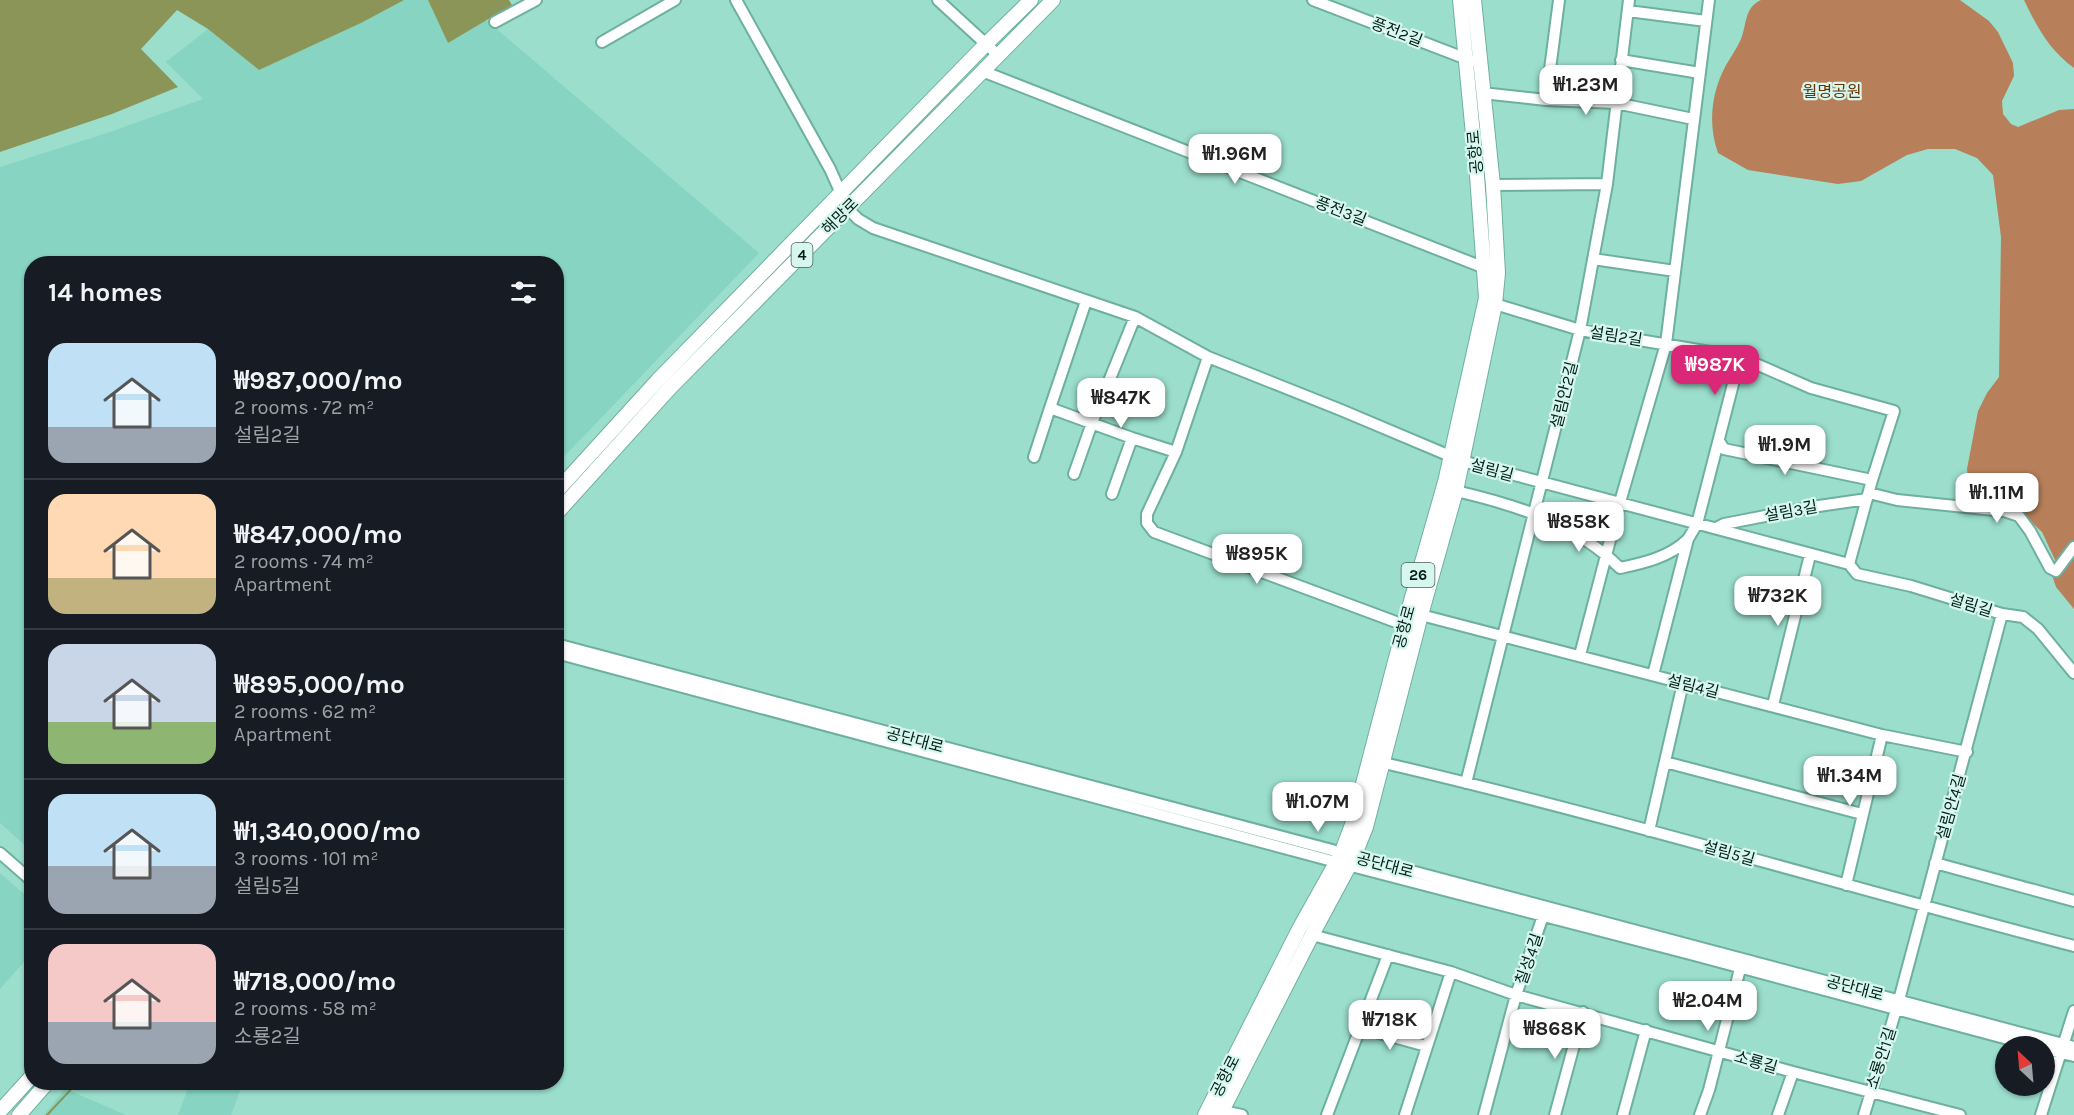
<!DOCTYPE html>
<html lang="en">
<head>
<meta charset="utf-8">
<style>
	:root { --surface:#171b24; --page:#20242c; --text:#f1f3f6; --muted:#9ea1a6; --line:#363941; --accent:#db2777 }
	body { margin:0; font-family:Karla,"Noto Sans KR",sans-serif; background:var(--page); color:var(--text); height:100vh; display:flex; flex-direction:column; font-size:22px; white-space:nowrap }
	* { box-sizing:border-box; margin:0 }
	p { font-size:20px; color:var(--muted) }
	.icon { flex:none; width:33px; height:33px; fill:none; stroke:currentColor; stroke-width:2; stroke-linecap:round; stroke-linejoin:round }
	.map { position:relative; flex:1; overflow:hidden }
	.sheet { position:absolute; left:24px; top:256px; width:540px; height:834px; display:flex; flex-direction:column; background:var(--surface); border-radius:24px; box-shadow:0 2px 4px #0004 }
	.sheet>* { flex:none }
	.needle { width:39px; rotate:334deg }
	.controls { position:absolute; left:1995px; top:1036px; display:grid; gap:12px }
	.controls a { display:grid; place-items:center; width:60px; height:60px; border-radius:50%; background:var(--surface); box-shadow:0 2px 4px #0004; font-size:30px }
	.price { position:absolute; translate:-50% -51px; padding:0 14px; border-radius:12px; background:#fff; color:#222; font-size:20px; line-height:39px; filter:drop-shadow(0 2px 3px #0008) }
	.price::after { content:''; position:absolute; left:50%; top:36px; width:18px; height:14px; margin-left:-9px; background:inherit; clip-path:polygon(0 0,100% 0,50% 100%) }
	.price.active { background:var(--accent); color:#fff }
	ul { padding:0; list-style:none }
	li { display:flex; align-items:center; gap:18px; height:150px; padding:0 24px }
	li+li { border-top:2px solid var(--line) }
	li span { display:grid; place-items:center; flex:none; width:168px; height:120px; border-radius:18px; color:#555 }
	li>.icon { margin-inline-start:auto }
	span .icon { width:72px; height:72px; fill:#fffc; stroke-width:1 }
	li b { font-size:26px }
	h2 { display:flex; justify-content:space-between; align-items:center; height:72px; padding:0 24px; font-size:26px }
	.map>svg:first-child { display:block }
</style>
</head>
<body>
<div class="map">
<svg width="2074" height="1115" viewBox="0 0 2074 1115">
	<rect width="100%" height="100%" fill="#9bdecc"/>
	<path fill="#86d4c1" d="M404 0H428L448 42 486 20 759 253 557 464 556 264H32L31 851 0 823V167L107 133 203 99 166 62 208 29 259 70 361 23Z
		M0 873 32 901 31 954 0 989Z
		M190 1083H243L231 1115H178Z
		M65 1089 75 1093 126 1115H44Z"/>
	<path fill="#b7805a" d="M1761 0H1960L1989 21 1998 32 2013 63 2014 76 2002 101 2003 114 2011 124 2018 127 2059 110 2074 109V609L2056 587 2052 575 2055 560 2042 532 2018 509 1999 500 1986 498 1976 493 1969 485 1967 469 1978 411 1987 393 1999 377 2001 237 1993 175 1977 158 1955 149H1928L1907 155 1861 181 1838 184 1748 170 1718 153C1708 125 1711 94 1725 67 1730 58 1736 50 1741 39 1747 24 1744 8 1761 0Z
		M2024 0H2074V68C2049 50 2037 27 2024 0Z"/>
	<path fill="#8b9557" d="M0 0H404L361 23 259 70 208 29 177 10 141 49 178 87 112 114 0 152Z
		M428 0H509L512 5 448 43Z"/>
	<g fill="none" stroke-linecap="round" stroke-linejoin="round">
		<path stroke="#8b9557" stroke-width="2" d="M47 1115 77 1083"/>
		<defs>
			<path id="minor" d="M736 0 830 169 848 209 858 219 873 228 1135 317 1208 357 1341 410 1462 461 1849 564 1857 574 1911 586 2002 614 2023 617 2038 629 2074 673
				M938 0 998 55
				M1313 0 1472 61
				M1628 11 1706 21
				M495 22 536 0
				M602 42 675 0
				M1621 60 1700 73
				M982 71 1490 270
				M1482 93 1546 100 1616 103 1693 119
				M1546 100 1559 0
				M1493 185 1607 184
				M1593 259 1675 271
				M1495 304 1580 330 1740 357 1811 388 1894 411 1872 480 1849 564
				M1208 357 1176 452 1147 514V523L1154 532 1404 625
				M1050 408 1086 301
				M1719 441 1724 449 1872 480
				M1034 457 1050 408 1132 438
				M1074 474 1092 423 1135 317
				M1456 491C1516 505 1575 523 1620 568 1644 563 1670 557 1688 539
				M1869 493 1897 500 2004 511 2019 516 2030 531 2050 568 2056 571 2074 547
				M1112 494 1132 438 1176 452
				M1716 528 1724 524 1812 507 1867 499
				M1421 615 1882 735 1967 752
				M556 644 2074 1047
				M556 653 1336 862 1694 955 2038 1047
				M1580 655 1620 502 1666 344 1709 0
				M1653 675 1688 539 1697 524 1740 357
				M1773 705 1810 555
				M1665 762 1862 814
				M1384 763C1615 817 1844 886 2074 946
				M1466 783 1580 330 1607 184 1629 0
				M1649 831 1683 683
				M0 853 32 881
				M1935 863 2074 901
				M1846 885 1882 735
				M1312 935 1451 972 1516 995 1793 1072 1960 1115
				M1361 1028 1426 1046
				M2044 1049 2074 1056
				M1222 1111 1242 1115
				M1327 1115 1388 955
				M1405 1115 1451 972
				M1484 1115 1516 995 1545 910
				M1555 1115 1583 1012
				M1623 1115 1646 1030
				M1700 1115 1709 1090 1742 961
				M1778 1115 1793 1072
				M1864 1115 1899 1000 2002 614
				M2041 1115 2074 1011"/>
			<path id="major" d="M556 492 658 380 986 44 1031 0
				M556 514 669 389 1053 0
				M0 1111 32 1076
				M19 1115 47 1083
				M1205 1115 1299 929 1341 854 1353 822 1409 608 1445 482 1486 298 1477 176 1460 0
				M1220 1115 1312 935 1354 857 1366 827 1421 615 1456 491 1495 304 1498 273 1493 185 1474 0"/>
		</defs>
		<use href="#minor" stroke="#6db09f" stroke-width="14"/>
		<use href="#major" stroke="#6db09f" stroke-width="16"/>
		<use href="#minor" stroke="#fff" stroke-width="10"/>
		<use href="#major" stroke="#fff" stroke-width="14"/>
	</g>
	<g text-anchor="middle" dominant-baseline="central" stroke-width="4.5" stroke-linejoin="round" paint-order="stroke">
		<g fill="#d7f7ee" stroke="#436059" stroke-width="1.5">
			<rect x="791.5" y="243" width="21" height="24" rx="4.5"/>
			<rect x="1401.5" y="563" width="33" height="24" rx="4.5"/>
		</g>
		<g font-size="15" font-weight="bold" fill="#031f19">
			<text x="802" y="255">4</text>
			<text x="1418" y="575">26</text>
		</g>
		<g font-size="16" fill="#031f19" stroke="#d7f7ee">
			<text transform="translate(1397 32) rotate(21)">풍전2길</text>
			<text transform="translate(1475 152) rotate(-95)">공항로</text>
			<text transform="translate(1341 211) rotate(21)">풍전3길</text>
			<text transform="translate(840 216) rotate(-45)">해망로</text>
			<text transform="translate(1616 336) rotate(9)">설림2길</text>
			<text transform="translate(1564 395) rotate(-76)">설림안2길</text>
			<text transform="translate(1492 470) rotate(15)">설림길</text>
			<text transform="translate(1791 511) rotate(-10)">설림3길</text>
			<text transform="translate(1971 605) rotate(17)">설림길</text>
			<text transform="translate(1404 627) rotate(-75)">공항로</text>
			<text transform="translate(1693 686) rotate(14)">설림4길</text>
			<text transform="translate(915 740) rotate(15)">공단대로</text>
			<text transform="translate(1951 807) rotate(-74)">설림안4길</text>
			<text transform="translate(1729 853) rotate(16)">설림5길</text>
			<text transform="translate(1385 865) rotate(15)">공단대로</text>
			<text transform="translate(1529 959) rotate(-71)">칠성4길</text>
			<text transform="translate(1855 988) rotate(15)">공단대로</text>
			<text transform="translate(1881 1058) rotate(-72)">소룡안1길</text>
			<text transform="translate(1756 1062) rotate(16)">소룡길</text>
			<text transform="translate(1225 1076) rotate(-63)">공항로</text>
		</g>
		<g font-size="16" fill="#673402" stroke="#d7f7ee">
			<text x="1832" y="91">월명공원</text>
		</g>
	</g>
</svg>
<div class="controls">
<a><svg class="needle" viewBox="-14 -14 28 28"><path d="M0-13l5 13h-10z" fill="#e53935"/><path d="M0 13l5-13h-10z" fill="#9ea1a6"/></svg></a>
</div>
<b class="price" style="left:1586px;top:116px">₩1.23M</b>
<b class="price" style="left:1235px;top:185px">₩1.96M</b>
<b class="price active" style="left:1715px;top:396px">₩987K</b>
<b class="price" style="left:1121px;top:429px">₩847K</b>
<b class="price" style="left:1785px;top:476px">₩1.9M</b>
<b class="price" style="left:1997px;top:524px">₩1.11M</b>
<b class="price" style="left:1579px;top:553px">₩858K</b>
<b class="price" style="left:1257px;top:585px">₩895K</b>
<b class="price" style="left:1778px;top:627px">₩732K</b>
<b class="price" style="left:1850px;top:807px">₩1.34M</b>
<b class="price" style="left:1318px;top:833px">₩1.07M</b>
<b class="price" style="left:1708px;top:1032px">₩2.04M</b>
<b class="price" style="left:1390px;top:1051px">₩718K</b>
<b class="price" style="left:1555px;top:1060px">₩868K</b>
<section class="sheet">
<h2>14 homes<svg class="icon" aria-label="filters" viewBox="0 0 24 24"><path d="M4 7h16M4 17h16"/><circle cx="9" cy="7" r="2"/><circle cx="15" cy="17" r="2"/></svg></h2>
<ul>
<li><span style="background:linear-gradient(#bfe0f5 70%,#9aa5b1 0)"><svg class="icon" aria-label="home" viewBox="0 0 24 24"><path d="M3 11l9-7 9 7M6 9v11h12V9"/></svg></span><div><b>₩987,000/mo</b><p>2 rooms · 72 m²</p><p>설림2길</p></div></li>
<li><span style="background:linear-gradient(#ffd9b3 70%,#c2b280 0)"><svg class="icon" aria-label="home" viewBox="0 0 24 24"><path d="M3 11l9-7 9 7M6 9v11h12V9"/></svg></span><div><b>₩847,000/mo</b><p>2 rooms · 74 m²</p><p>Apartment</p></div></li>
<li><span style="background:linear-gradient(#c9d6e8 65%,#8fb573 0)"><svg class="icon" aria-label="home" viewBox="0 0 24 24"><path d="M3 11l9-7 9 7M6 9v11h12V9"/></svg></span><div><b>₩895,000/mo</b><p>2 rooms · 62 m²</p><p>Apartment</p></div></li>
<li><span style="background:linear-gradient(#bfe0f5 60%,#9aa5b1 0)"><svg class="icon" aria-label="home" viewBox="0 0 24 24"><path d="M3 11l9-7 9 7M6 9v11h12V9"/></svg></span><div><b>₩1,340,000/mo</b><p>3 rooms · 101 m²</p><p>설림5길</p></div></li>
<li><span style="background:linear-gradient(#f6c9c9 65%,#9aa5b1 0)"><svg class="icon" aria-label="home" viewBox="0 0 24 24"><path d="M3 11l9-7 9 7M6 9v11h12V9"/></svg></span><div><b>₩718,000/mo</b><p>2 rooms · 58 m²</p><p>소룡2길</p></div></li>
</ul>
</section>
</div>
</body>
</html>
